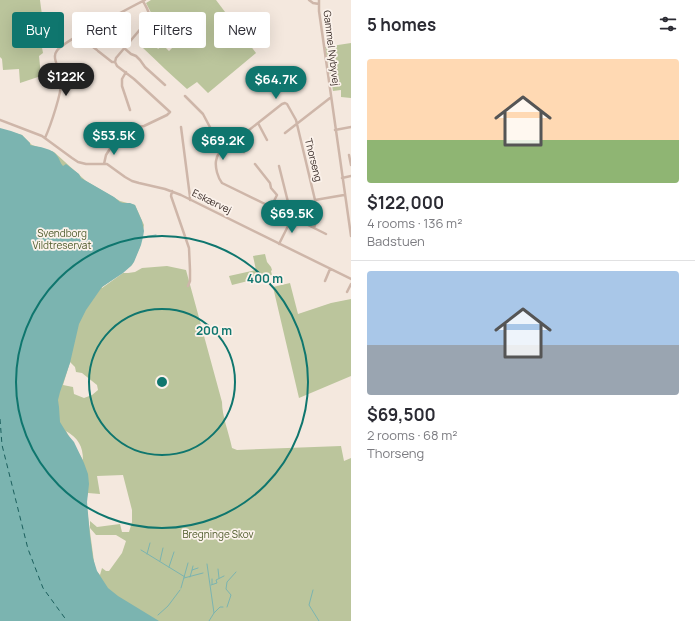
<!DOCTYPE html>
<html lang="en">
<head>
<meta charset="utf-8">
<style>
	:root { --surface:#fff; --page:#f7f7f7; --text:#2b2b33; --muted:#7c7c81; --line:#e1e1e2; --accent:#0f766e }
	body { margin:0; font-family:Manrope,sans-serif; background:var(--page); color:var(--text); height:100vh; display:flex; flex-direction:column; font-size:15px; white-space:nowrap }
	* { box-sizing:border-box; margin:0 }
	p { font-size:13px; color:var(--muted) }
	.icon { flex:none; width:22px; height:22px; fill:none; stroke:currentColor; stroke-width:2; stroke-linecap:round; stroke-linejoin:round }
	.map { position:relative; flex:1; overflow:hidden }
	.details { display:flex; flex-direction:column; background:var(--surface); width:344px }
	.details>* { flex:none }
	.banner { position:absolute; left:12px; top:12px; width:279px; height:36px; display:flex; gap:8px }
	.price { position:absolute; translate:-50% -34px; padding:0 9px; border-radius:14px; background:var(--accent); color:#fff; font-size:13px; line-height:26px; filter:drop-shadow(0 1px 2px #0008) }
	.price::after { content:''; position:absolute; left:50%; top:24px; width:12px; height:9px; margin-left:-6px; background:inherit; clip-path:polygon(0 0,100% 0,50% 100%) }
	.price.current { background:#222; color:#fff }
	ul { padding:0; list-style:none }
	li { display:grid; align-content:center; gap:8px; height:212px; padding:0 16px }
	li+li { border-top:1px solid var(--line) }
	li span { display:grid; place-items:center; height:124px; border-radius:4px; color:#555 }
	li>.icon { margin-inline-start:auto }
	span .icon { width:72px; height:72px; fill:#fffc; stroke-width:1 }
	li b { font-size:17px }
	h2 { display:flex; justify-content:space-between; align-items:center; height:48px; padding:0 16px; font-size:17px }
	.tag { padding:0 14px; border-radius:4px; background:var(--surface); box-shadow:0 4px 16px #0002; font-size:14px; line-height:36px }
	.tag.current { background:var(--accent); color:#fff }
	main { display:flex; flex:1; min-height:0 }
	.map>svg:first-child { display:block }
</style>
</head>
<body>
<main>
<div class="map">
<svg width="351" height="621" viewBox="0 0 351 621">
	<rect width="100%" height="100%" fill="#f4e8de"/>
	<path fill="#bbc59c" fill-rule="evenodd" d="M0 0H40L41 8 46 40 41 42 43 53 39 56 41 76 20 83 19 69 3 70 2 59 0 57Z
		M151 0H216L256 53 208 93 197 82 187 89C172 76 158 62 143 48L152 41 158 49 163 45 169 51 181 39 169 21 158 26 146 3Z
		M351 43V98L341 97V90L333 91 325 47Z
		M0 129 22 135 32 145 54 152 86 181 120 201 135 205 144 225 140 247 132 265 102 287V288L123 273H128L135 272 142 268 167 266 186 270 222 402C222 416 229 433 232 448L237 450 341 446 344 461 351 458V621H0ZM70 362 75 367 76 372 82 373 97 385 98 390 92 395 84 398 74 394 73 387 63 385ZM66 431C78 438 83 446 83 460ZM123 475 132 510V522L129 532H122L120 524 97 527 90 521V528L96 535H116L126 541 122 553 109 571H106L102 568 100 575 95 569 86 502 88 493 100 494 97 476Z
		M265 254 267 262 271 267 272 270 271 271 272 275 232 285 229 276 256 270 253 256Z
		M290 283 298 314 331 303 351 299V376L299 398 273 287Z"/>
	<path fill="#7bb4b0" d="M0 128 11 131 22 135 30 143V145C39 147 53 148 58 157 60 160 60 163 63 166L66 164 79 174 81 178 114 197 120 202 123 203H130L135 205 142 221 144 231 143 237 141 245 134 262 131 266 123 273 102 287 86 310 79 324 70 363 60 392 58 400 59 407 60 422 68 435 74 442 84 463 88 474 89 484 87 502 90 536 93 558 97 571 108 588 118 596 159 621H0Z"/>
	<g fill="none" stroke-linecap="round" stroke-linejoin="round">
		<path stroke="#7bb4b0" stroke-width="1" d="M143 237 156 235
			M141 550 185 577
			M147 554 150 543
			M160 561 163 548
			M207 564 214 613 209 621
			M169 567 174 552
			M218 569 219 578
			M192 570 193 566
			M190 577 192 570 198 568
			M184 578 203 573
			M212 584V579
			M211 585 217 583 216 580 224 576
			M181 588 188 563
			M313 590 309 605 319 621
			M227 607 231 595 226 589 227 582 236 572
			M214 613 220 607H223
			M158 615 168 606 180 590"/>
		<path stroke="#1b5f5d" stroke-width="1" stroke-dasharray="5 4" stroke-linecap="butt" d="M0 419 2 445 28 549 43 588 67 621"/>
		<path stroke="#ceb6a9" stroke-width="2.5" d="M309 0 313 3 319 4
			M319 0V11L323 39 351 236
			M82 33 93 47 97 50
			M124 48 131 54 136 56 140 60 145 67 165 85
			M98 51 112 62H115L117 66 134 79 170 112 167 115 144 126 120 130
			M115 62 116 58 148 20C151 13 146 7 143 1
			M126 72 122 79V86L130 110
			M185 96 203 114 212 131 220 141 223 150
			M0 120 42 136 72 158 78 162 86 164H107L125 177 132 181 139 183 165 189 181 195 351 279
			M258 123 267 140
			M181 127 190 197V200
			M335 130 351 127
			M285 133 330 98
			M244 134 282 104 285 103 287 104 296 120 315 200 344 195
			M45 138C50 127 63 90 61 79 61 73 54 61 55 56 55 52 59 48 62 46 72 38 85 32 96 26 113 17 129 8 145 0
			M244 152C234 144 218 147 216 161 215 168 218 178 222 183L314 228
			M349 155 351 165
			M104 164 106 155 113 144
			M255 164 270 183 271 188 277 195 271 207
			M342 178 351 176
			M172 191 171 196 189 248 190 270V281L188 286
			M315 200 318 215 314 228 326 234
			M279 244 292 218 279 166
			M325 281 330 269
			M347 292 351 284"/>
	</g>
	<g fill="none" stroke="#0f766e" stroke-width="2">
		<circle cx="162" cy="382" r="73"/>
		<circle cx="162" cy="382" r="146"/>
	</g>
	<g text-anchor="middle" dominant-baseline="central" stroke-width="3.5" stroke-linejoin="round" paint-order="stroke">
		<g font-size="10" fill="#3a2d29" stroke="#fbf2eb">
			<text transform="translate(332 48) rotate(83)">Gammel Nybyvej</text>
			<text transform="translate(314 160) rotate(76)">Thorseng</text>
			<text transform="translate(212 201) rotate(26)">Eskærvej</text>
		</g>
		<g font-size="10" fill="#4e5b2b" stroke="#fbf2eb">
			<text x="62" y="233">Svendborg<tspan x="62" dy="12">Vildtreservat</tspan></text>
			<text x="218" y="534">Bregninge Skov</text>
		</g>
	</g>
	<circle cx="162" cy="382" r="6" fill="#0f766e" stroke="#fbf2eb" stroke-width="2"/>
	<g font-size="12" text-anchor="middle" font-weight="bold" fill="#0f766e" stroke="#fbf2eb" stroke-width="3.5" stroke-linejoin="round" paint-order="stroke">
		<text x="265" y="283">400 m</text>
		<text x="214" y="335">200 m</text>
	</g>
</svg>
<b class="price current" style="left:66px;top:97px">$122K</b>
<b class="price" style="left:276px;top:100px">$64.7K</b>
<b class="price" style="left:114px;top:156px">$53.5K</b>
<b class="price" style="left:223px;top:161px">$69.2K</b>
<b class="price" style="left:292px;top:234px">$69.5K</b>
<div class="banner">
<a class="tag current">Buy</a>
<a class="tag">Rent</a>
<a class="tag">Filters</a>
<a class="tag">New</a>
</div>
</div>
<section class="details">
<h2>5 homes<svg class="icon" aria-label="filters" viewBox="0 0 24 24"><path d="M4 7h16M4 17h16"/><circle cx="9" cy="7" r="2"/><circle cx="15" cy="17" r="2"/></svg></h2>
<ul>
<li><span style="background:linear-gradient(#ffd9b3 65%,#8fb573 0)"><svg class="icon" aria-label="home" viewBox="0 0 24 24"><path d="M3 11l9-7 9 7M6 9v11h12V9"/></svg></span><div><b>$122,000</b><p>4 rooms · 136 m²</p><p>Badstuen</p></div></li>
<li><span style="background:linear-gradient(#a9c7e8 60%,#9aa5b1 0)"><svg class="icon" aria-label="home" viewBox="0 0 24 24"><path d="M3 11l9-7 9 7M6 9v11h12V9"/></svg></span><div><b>$69,500</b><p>2 rooms · 68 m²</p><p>Thorseng</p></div></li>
</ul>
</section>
</main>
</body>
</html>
